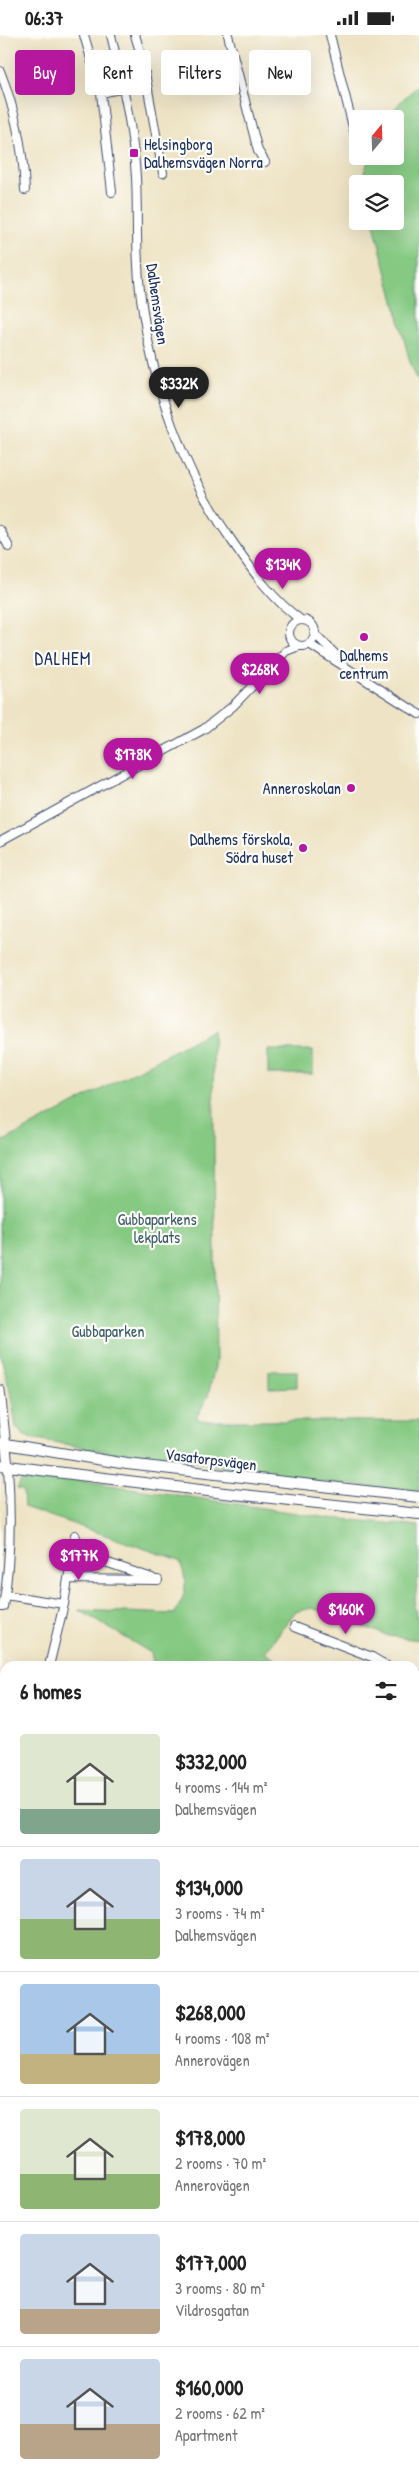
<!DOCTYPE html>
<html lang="en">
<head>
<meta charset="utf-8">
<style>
	:root { --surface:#fff; --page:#f6f6f6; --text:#222; --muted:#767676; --line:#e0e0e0; --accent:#b5179e }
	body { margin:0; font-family:"Patrick Hand",sans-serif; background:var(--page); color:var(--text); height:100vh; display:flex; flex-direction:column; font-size:19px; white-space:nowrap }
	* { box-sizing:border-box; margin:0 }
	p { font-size:16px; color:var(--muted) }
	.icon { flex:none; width:28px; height:28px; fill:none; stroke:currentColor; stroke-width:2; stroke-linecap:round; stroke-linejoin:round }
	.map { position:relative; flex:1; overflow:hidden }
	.details { position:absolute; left:0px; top:1626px; width:420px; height:821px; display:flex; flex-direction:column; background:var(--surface); border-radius:15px 15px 0 0; box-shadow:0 5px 20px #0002 }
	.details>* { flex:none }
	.top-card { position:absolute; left:15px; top:15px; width:390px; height:45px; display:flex; gap:10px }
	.needle { width:32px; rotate:19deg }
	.fabs { position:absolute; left:349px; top:75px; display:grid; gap:10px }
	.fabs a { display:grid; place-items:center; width:55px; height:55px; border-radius:5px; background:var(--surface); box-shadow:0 5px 20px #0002; font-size:25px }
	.price { position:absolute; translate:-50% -42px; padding:0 11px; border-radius:18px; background:var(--accent); color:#fff; font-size:16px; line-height:32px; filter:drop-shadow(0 1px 2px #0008) }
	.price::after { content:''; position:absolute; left:50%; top:30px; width:15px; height:11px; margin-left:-8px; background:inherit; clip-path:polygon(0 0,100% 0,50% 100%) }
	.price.active { background:#222; color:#fff }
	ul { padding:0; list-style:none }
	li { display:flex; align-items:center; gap:15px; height:125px; padding:0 20px }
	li+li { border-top:1px solid var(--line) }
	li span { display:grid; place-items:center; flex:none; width:140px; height:100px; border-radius:5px; color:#555 }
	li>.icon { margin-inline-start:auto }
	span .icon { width:60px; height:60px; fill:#fffc; stroke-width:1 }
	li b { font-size:21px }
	h2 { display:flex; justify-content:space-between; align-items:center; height:60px; padding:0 20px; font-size:21px }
	.tag { padding:0 18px; border-radius:5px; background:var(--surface); box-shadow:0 5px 20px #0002; font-size:18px; line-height:45px }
	.tag.active { background:var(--accent); color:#fff }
	.status { display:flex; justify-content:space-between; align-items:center; height:35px; padding:0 25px; background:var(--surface); direction:ltr }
	.status svg { height:14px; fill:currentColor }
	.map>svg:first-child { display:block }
</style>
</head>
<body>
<div class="status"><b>06:37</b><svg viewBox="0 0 49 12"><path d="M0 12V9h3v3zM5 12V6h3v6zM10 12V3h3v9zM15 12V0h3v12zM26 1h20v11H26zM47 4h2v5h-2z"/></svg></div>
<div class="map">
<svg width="419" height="2447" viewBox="0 0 419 2447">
	<rect width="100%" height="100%" fill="#fdfcf7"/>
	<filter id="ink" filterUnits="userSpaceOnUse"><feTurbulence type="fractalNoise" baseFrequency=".02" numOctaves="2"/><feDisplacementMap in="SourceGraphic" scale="10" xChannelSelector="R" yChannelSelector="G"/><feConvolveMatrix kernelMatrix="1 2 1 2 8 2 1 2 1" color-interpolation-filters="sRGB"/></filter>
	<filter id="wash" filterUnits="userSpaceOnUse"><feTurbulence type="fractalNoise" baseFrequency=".0096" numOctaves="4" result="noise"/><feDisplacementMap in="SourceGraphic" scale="20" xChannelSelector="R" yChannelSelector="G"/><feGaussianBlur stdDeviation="1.12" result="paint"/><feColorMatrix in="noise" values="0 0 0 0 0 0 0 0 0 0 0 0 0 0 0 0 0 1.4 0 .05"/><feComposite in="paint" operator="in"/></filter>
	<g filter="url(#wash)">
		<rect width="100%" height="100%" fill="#eee3c4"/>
		<path fill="#85c982" stroke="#507c70" d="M419 50V348L410 327 373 186H395V149H365L363 140 370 121H395V84H387L402 65Z
			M213 995 216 1327 208 1361 196 1383 203 1386H419V1456C358 1451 298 1445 237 1435 212 1431 189 1419 163 1427L31 1403 23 1400 16 1392 10 1356 0 1317V1108Z
			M268 1015H313V1039H268Z
			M269 1336H297V1352L269 1353Z
			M31 1438 329 1483 419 1491V1536L414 1572 419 1588V1605L389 1601 312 1573 295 1577 265 1617 288 1631H154L151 1618 79 1575 174 1579C187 1558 188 1550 180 1526L24 1472 23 1455 17 1454 23 1441Z
			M419 1723V2065L415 2064V1730Z
			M0 1954 5 1956V2393L0 2402Z"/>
		<path fill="#6cad70" stroke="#446e67" d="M0 1958 5 1960V2158L0 2160Z
			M415 2076 419 2077V2447H371L361 2443 415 2442Z"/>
		<path fill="#64c7e2" stroke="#407ba0" d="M0 2209 5 2211V2252L0 2253Z
			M0 2307 5 2309V2354L0 2358Z"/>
	</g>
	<g filter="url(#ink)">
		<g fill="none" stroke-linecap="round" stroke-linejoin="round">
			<defs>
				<path id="minor" d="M84 0 101 58 112 157
					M111 0C122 47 133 93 136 142 138 182 135 223 141 263 152 349 183 438 234 509 254 538 273 565 301 585
					M135 0 143 27 163 138
					M228 0 258 116 265 127
					M330 0 356 104
					M0 36C16 76 23 113 25 155
					M101 58 124 53
					M0 495 9 512
					M289 598a13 13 0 1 1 26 0a13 13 0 1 1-26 0Z
					M315 599 339 623
					M309 609 419 679
					M0 806 204 694 233 671 286 616 299 611
					M73 1516 152 1543
					M68 1544 158 1545
					M5 1560 64 1569 49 1631
					M64 1569 75 1500
					M0 1572H3C11 1526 11 1478 8 1431
					M294 1592 372 1622 387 1631
					M415 1646 419 1639
					M0 1742 5 1744
					M0 1768 5 1757
					M0 1785 5 1787
					M0 1811 5 1813
					M0 1894 5 1896"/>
				<path id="tertiary" d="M0 1355 8 1431"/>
				<path id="secondary" d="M0 1408 127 1429 419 1462
					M0 1430 224 1458 419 1479"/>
			</defs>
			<use href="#minor" stroke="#3b4a6d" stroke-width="10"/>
			<use href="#tertiary" stroke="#3b4a6d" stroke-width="11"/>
			<use href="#secondary" stroke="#3b4a6d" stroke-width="12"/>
			<use href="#minor" stroke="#fff" stroke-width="8"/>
			<use href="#tertiary" stroke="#fff" stroke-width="9"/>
			<use href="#secondary" stroke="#fff" stroke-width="10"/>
		</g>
	</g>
	<g fill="#b5179e" stroke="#fdfcf7" stroke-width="2">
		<rect x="129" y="113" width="10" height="10" rx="2.5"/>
		<circle cx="364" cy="602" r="5"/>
		<circle cx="351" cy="753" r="5"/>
		<circle cx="303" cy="813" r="5"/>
	</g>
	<g text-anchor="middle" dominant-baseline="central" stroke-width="4.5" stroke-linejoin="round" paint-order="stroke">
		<g font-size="16" fill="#1b2f5e" stroke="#fdfcf7" text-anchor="end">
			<text x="144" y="109" text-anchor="start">Helsingborg<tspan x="144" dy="18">Dalhemsvägen Norra</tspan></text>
			<text x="364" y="620" text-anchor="middle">Dalhems<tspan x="364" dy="18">centrum</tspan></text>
			<text x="341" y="753">Anneroskolan</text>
			<text x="293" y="804">Dalhems förskola,<tspan x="293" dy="18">Södra huset</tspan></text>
		</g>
		<g font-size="16" fill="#1b2f5e" stroke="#fdfcf7">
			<text transform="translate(158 269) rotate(82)">Dalhemsvägen</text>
			<text transform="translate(211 1424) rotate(7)">Vasatorpsvägen</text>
		</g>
		<g font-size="16" fill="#3b5d69" stroke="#fdfcf7">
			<text x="157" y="1184">Gubbaparkens<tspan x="157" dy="18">lekplats</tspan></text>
			<text x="108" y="1296">Gubbaparken</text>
		</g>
		<g font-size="18" letter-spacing="1" fill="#1b2f5e" stroke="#fdfcf7">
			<text x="63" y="623">DALHEM</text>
		</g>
	</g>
</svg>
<div class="fabs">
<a><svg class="needle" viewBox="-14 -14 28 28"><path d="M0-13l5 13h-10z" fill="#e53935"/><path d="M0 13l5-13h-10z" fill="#767676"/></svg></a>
<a><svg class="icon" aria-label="layers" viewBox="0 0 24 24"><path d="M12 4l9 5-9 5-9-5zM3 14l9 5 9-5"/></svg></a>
</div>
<b class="price active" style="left:179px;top:374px">$332K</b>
<b class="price" style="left:283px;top:555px">$134K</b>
<b class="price" style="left:260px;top:660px">$268K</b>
<b class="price" style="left:133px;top:745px">$178K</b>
<b class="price" style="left:79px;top:1546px">$177K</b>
<b class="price" style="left:346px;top:1600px">$160K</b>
<div class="top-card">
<a class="tag active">Buy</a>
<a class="tag">Rent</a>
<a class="tag">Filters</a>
<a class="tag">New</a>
</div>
<section class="details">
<h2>6 homes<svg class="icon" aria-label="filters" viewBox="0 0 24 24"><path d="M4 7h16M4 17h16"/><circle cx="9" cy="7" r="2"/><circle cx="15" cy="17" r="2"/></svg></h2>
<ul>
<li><span style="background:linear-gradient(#dfe7d0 75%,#7fa58c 0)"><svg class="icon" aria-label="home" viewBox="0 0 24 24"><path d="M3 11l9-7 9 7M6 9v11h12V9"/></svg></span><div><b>$332,000</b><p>4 rooms · 144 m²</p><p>Dalhemsvägen</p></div></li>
<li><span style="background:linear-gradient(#c9d6e8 60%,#8fb573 0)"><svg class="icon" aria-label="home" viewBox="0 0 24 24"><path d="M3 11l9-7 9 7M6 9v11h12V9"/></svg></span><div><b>$134,000</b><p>3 rooms · 74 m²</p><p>Dalhemsvägen</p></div></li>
<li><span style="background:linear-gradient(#a9c7e8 70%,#c2b280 0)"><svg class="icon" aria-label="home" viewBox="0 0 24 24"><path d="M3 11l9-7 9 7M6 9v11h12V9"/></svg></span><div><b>$268,000</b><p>4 rooms · 108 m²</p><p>Annerovägen</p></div></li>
<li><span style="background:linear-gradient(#dfe7d0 65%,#8fb573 0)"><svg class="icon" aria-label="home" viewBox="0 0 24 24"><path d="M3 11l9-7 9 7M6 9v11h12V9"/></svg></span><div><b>$178,000</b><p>2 rooms · 70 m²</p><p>Annerovägen</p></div></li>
<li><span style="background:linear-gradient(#c9d6e8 75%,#b9a48a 0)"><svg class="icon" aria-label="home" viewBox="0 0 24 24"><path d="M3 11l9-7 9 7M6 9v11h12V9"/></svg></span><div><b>$177,000</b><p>3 rooms · 80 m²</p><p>Vildrosgatan</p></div></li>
<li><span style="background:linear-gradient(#c9d6e8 65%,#b9a48a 0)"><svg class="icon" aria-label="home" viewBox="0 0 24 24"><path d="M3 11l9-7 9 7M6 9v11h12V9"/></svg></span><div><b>$160,000</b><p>2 rooms · 62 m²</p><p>Apartment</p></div></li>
</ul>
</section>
</div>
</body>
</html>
